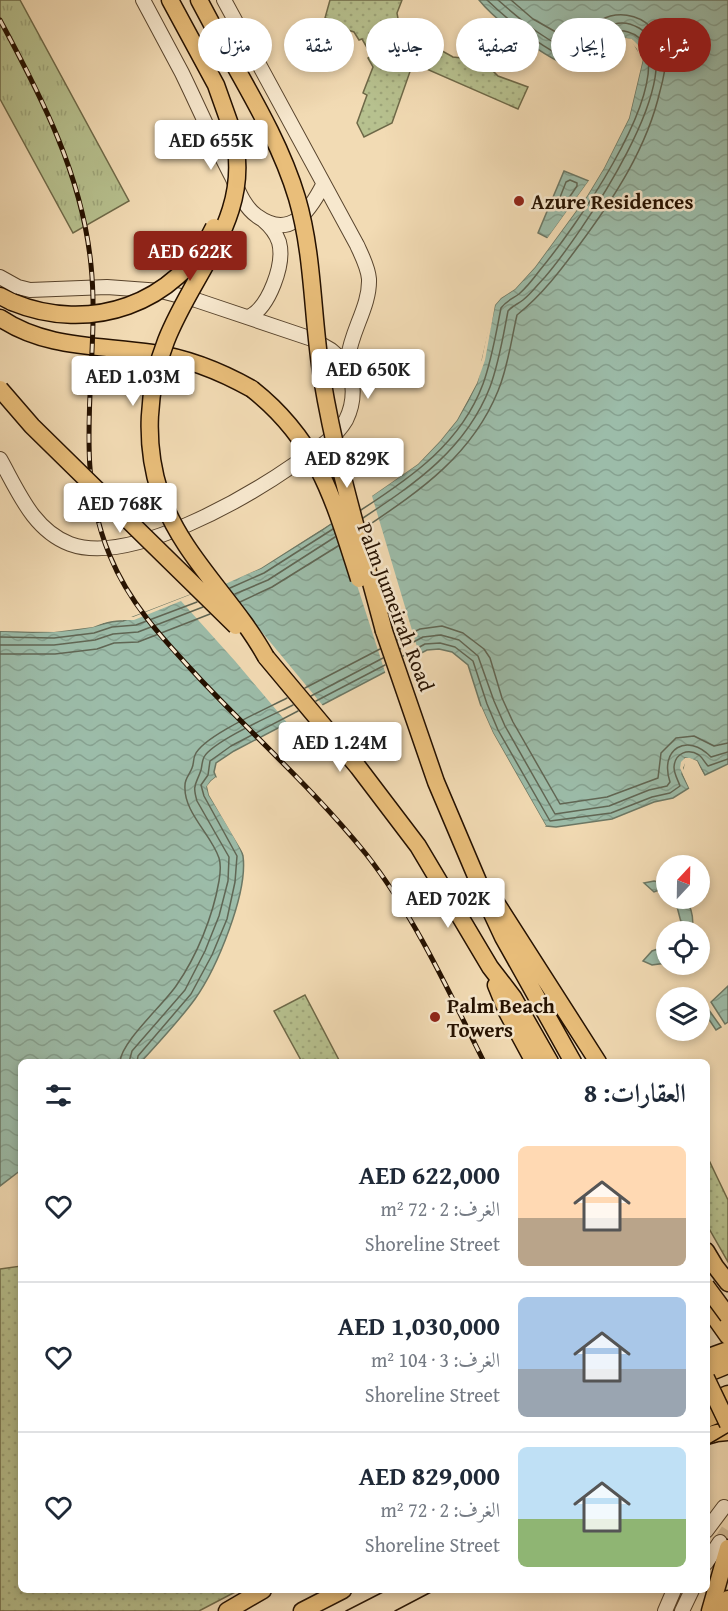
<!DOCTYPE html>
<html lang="ar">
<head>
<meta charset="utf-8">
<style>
	:root { --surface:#fff; --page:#f2f2f3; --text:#1f2937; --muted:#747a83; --line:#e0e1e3; --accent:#8f2418 }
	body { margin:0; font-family:"Gentium Book Plus",Amiri,serif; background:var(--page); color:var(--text); direction:rtl; height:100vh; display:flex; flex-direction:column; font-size:22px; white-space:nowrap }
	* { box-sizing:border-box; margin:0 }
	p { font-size:20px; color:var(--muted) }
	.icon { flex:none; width:33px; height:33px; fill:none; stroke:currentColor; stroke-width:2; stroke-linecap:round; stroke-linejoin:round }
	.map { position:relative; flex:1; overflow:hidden; direction:ltr }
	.details { position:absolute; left:18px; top:1059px; width:692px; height:534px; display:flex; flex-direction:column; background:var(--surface); border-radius:9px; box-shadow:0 3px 9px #0003; direction:rtl }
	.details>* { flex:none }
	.banner { position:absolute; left:18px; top:18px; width:693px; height:54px; direction:rtl; display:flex; gap:12px }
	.needle { width:39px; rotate:22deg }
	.fabs { position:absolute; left:656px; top:855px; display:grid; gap:12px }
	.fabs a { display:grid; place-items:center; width:54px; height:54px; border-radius:50%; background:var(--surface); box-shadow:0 3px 9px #0003; font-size:30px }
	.price { position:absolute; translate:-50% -51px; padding:0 14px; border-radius:6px; background:#fff; color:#222; font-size:20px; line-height:39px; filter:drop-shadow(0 2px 3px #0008) }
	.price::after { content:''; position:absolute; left:50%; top:36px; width:18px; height:14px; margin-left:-9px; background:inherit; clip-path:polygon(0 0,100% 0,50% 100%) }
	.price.current { background:var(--accent); color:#fff }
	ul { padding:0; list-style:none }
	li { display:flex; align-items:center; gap:18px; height:150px; padding:0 24px }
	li+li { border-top:2px solid var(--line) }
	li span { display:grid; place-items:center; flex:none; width:168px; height:120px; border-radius:9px; color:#555 }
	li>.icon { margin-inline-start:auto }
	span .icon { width:72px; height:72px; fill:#fffc; stroke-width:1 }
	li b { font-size:26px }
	h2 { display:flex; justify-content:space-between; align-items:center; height:72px; padding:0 24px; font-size:26px }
	.tag { padding:0 21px; border-radius:27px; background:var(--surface); box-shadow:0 3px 9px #0003; font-size:21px; line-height:54px }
	.tag.current { background:var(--accent); color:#fff }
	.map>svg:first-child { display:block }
</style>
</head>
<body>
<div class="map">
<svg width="728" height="1611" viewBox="0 0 728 1611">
	<defs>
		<pattern id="grass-dots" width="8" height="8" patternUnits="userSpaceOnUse" patternTransform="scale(1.5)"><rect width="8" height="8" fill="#b7c18f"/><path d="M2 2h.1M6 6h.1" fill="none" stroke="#9da57a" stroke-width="1.8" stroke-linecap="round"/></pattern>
		<pattern id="park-tufts" width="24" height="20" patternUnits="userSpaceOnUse" patternTransform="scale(1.5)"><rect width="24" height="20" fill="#b7c18f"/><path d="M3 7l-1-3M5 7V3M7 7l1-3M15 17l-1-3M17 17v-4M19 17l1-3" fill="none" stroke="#9da57a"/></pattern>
		<pattern id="water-waves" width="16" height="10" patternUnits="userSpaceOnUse" patternTransform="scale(1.5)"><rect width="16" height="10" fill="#9cbca9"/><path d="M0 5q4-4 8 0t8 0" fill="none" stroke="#86a190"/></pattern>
	</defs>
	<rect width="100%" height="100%" fill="#f2dbb4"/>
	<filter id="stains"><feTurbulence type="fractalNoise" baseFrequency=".00333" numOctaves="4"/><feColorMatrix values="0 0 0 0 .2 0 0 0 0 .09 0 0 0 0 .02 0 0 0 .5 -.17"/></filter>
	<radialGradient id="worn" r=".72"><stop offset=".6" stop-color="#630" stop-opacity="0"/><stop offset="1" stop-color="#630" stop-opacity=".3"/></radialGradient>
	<path fill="url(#grass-dots)" stroke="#6e6948" stroke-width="1.5" d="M330 0H402L397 13 400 30 407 39 435 47 453 57 470 59 488 66 498 76 528 87 518 109 413 63 392 123 364 137 357 123 367 95 363 93 373 67 368 58 372 56 362 39 359 40 354 32 328 24 329 19 325 18Z
		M305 995 340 1062H302L274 1011Z
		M707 1156 728 1200V1262L707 1225Z
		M21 1266V1590H239L199 1611H0V1269Z"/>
	<path fill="url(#park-tufts)" stroke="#6e6948" stroke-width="1.5" d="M0 0H20L129 201 73 233 0 99Z"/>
	<path fill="url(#water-waves)" stroke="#6c7865" stroke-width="1.5" d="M479 0H728V764L705 775 697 761 685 758 682 774 689 788 673 798 654 802 612 819 556 827 546 826 493 733 481 706 468 665 452 652 439 649 427 650 234 751 216 763 214 772 216 777 211 781 207 787 209 795C216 806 241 846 243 856 248 893 217 968 195 999 179 1021 159 1042 141 1062H21V1170L0 1186V631C30 633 61 633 91 627 103 625 110 620 123 621L261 568 322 530 418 464 440 441 457 420 468 401 477 383 495 305 501 298 515 289 535 267 587 196 604 168 629 118 643 59 632 40 620 37 602 49 596 65C592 67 586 70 582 69 556 68 495 20 479 0Z
		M564 171 589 181 548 238 538 233Z
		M654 881 666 884V889H662L654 892 644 883Z
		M675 899H686C692 909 694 920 692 931H679L681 922Z
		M666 946V963L652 965 643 961 652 951Z
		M728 986V1022L725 1024 711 1002Z
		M706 1006 721 1027 716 1030 702 1009Z"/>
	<path fill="#f2dbb4" d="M620 37 632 39 640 47 643 59 629 118 604 168 587 196 535 267 515 289 501 298 495 305 485 360 477 383 457 420 440 441 418 464 372 496 420 657 386 675 336 520 261 568 223 585 324 707 289 725 235 661 181 601 134 620H111L93 627 54 632 0 631V628L53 629 92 624 110 617H133L210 587 259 565 283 552 416 461 438 439 454 418 465 400 482 359 493 304 499 296 513 286 533 265 584 195 601 167 626 117 640 59 637 49 631 42 621 40 612 43 604 50 596 68V65L602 49 610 40Z
		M590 179 591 183 550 240H546Z
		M481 706 493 733 546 826H542L490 734 479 708Z
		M685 758H690L697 761 705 778 702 777 695 763 686 761 683 768 692 787 690 790 680 768 681 762Z
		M216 777 217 781 210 787 212 794 246 853V858L209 795 207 786 211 781Z"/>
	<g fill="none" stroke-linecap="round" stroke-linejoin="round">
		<path stroke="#606654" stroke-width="1.5" d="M570 180 577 183V186L562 208 558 209 557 205 566 182Z
			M361 510C412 477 461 443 483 384 492 359 496 333 501 308 506 301 512 299 519 294 527 287 534 278 540 270 574 229 665 101 646 48 640 32 618 25 605 37 597 43 595 51 591 60 566 72 505 17 487 0
			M363 518C416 483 466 449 490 387 499 363 503 337 508 311 512 306 518 304 523 300 531 294 538 284 545 277 575 242 702 64 639 28 615 14 594 32 585 54L582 55C550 45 523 22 498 0
			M366 527C421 490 472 455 498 391 508 367 511 341 517 315 542 295 561 270 580 244 614 198 647 148 660 91 663 80 667 66 665 55 657 8 600 0 580 43L577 44 533 19 511 0
			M230 588 264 573 333 529
			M235 594 268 580 335 537
			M240 602 272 587 338 546
			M0 637 54 638 94 633 112 627 136 625 197 602
			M397 640 420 629 442 626 463 633 484 649 490 658 502 698 513 722 560 804 607 797 658 778 661 753 676 738 694 736 714 746 728 743
			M0 645H54L95 640 113 634 138 632 203 607
			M400 649 423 637 441 635 459 640 478 656 494 701 505 726 555 814 609 806 649 790 667 786 670 782C659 749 687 732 711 757L728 752
			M0 654H55L97 649 114 643 138 642 210 614
			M403 656 425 644 440 643 455 647 473 661 487 704 498 730 550 821 611 813 652 797 670 793 680 786C678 780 674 774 674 767 675 753 688 748 699 755 703 758 705 763 708 766L728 759
			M305 688 380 649
			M311 696 383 658
			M316 701 385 665
			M120 1062C121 1042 163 1005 176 986 197 956 213 916 219 881 220 875 221 864 219 858 211 834 183 812 185 785 185 778 190 774 192 768 194 764 193 759 195 755 203 736 268 708 287 698
			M129 1062 132 1051 185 990 205 951 219 916 228 881 229 857 197 801C192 784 196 785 201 770 202 766 202 761 204 757 213 741 275 714 293 705
			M137 1062 138 1056 191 994 212 955 227 919 235 882 237 856 204 796 201 785 208 775 210 761 231 746 298 711"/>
		<path stroke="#d3bd99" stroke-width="14" stroke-dasharray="14 7" stroke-linecap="butt" d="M720 1542 728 1530"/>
		<defs>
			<path id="minor" d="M143 0C156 24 169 49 182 73 199 108 214 143 232 177 238 190 244 207 257 216 290 240 309 212 323 185
				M0 277 18 287 30 290 107 287 161 291 196 300 312 339 331 350 348 365
				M249 317C269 307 285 264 279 242 276 233 270 226 263 220
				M0 459C18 491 33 530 70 544 130 566 246 498 295 464 313 452 335 439 346 420 353 406 354 390 351 376 350 370 348 364 348 358 351 331 370 306 369 279 368 267 362 256 357 245L224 0
				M706 1531 724 1507
				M706 1563 720 1542
				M665 1611 674 1590
				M682 1611 692 1590"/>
			<path id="major" d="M170 0 216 85 232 130
				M199 0 215 30
				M0 296 12 302
				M0 318C46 349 99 345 152 353 188 358 220 371 252 389
				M384 631 436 782 489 907 503 937 573 1062
				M266 657 358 767 418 846 490 967 513 997 550 1062
				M495 901 598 1062
				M496 985 507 1012 534 1062
				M706 1251 715 1266 728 1283
				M706 1305 728 1336
				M706 1358 728 1350
				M706 1374 728 1365
				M706 1403 728 1394
				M706 1419 728 1410
				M706 1436 717 1433 728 1432
				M227 1611 263 1590
				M302 1611 343 1590
				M710 1611 728 1548
				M724 1611 728 1599"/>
		</defs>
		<use href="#minor" stroke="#58442d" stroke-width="16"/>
		<use href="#major" stroke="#251100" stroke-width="19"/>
		<use href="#minor" stroke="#f7e8ce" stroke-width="14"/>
		<use href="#major" stroke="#e9be7a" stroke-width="16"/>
		<path stroke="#251100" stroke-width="1.5" d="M706 1446 728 1433
			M346 1611 387 1590
			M395 1611 435 1590"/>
		<defs>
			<path id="rail" d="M0 20C42 98 82 175 91 265 101 362 70 462 110 556 130 605 165 641 201 680 256 738 316 792 366 854 414 915 449 992 484 1062"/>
		</defs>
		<use href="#rail" stroke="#251100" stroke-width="5"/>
		<use href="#rail" stroke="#f7e8ce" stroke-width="3" stroke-dasharray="9" stroke-linecap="butt"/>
		<defs>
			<path id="major-bridge" d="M215 30C244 84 279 138 297 198 314 256 312 319 322 378 336 464 362 547 384 631
				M232 130C256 214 194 269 166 341 147 389 144 444 160 493 181 556 234 599 266 657
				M12 302C89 334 177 305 214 227
				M0 389 32 426 236 626
				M252 389C319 442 334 501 359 579
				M706 1286 728 1316
				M706 1378 728 1424"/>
		</defs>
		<use href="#major-bridge" stroke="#251100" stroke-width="19" stroke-linecap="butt"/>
		<use href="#major-bridge" stroke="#e9be7a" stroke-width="16"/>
	</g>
	<g fill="#8f2418" stroke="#f7e8ce" stroke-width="2">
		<circle cx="519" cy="201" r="6"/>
		<circle cx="435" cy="1017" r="6"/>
	</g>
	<g text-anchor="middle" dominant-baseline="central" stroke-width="5" stroke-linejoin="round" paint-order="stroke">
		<g font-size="21" font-weight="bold" fill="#251100" stroke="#f7e8ce" text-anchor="start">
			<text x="531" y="201">Azure Residences</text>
			<text x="447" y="1005">Palm Beach<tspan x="447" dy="24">Towers</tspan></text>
		</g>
		<g font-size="21" fill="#251100" stroke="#f7e8ce">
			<text transform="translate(396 607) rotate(69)">Palm Jumeirah Road</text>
		</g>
	</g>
	<rect width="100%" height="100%" filter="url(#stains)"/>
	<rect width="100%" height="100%" fill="url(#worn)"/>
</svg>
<div class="fabs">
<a><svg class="needle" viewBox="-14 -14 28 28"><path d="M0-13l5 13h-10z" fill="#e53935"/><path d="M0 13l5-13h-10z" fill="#747a83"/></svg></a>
<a><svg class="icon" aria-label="locate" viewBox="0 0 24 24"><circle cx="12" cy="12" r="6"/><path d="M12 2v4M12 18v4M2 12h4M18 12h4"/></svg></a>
<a><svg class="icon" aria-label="layers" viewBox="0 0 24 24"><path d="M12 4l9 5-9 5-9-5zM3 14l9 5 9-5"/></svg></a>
</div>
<b class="price" style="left:211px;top:171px">AED 655K</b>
<b class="price current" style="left:190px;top:282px">AED 622K</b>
<b class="price" style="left:368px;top:400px">AED 650K</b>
<b class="price" style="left:133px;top:407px">AED 1.03M</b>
<b class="price" style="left:347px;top:489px">AED 829K</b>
<b class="price" style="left:120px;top:534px">AED 768K</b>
<b class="price" style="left:340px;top:773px">AED 1.24M</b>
<b class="price" style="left:448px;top:929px">AED 702K</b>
<div class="banner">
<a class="tag current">شراء</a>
<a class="tag">إيجار</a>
<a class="tag">تصفية</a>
<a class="tag">جديد</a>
<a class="tag">شقة</a>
<a class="tag">منزل</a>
</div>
<section class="details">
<h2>العقارات: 8<svg class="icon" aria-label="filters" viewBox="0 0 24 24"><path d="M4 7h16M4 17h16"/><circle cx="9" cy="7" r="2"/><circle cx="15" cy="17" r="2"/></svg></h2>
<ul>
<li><span style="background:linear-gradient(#ffd9b3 60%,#b9a48a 0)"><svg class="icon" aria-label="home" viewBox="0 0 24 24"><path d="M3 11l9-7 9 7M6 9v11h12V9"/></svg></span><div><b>AED 622,000</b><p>الغرف: 2 · 72 m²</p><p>Shoreline Street</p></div><svg class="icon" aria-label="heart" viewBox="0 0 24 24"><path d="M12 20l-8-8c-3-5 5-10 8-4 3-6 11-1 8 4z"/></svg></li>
<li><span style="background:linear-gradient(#a9c7e8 60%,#9aa5b1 0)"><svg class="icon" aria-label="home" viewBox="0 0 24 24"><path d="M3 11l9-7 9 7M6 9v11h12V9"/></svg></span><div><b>AED 1,030,000</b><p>الغرف: 3 · 104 m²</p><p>Shoreline Street</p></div><svg class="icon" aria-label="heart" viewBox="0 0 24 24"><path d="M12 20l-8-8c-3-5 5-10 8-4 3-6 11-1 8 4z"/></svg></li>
<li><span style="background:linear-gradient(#bfe0f5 60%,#8fb573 0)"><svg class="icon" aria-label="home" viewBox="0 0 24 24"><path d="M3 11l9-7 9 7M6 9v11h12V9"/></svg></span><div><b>AED 829,000</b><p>الغرف: 2 · 72 m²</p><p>Shoreline Street</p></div><svg class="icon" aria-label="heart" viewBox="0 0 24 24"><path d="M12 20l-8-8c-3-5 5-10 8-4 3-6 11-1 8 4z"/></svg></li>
</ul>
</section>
</div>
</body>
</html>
